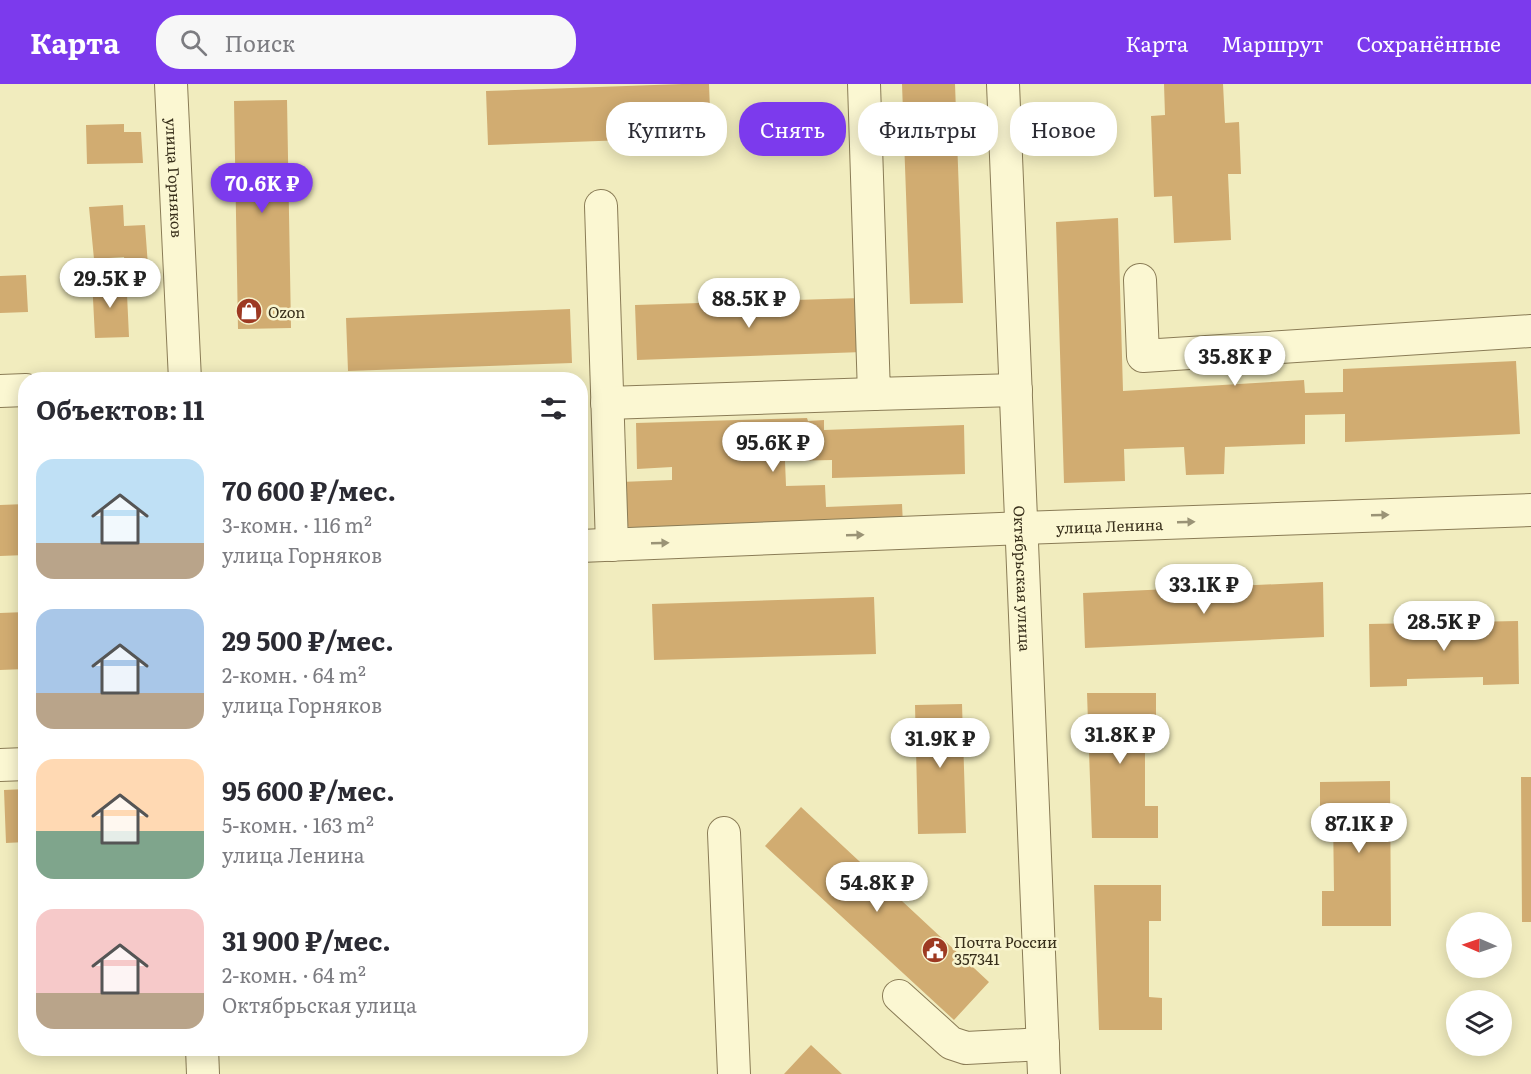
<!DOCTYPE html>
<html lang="ru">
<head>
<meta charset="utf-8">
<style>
	:root { --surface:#fff; --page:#f7f7f7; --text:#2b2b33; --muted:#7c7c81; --accent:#7c3aed }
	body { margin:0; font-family:Literata,serif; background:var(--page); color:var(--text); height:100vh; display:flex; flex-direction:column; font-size:22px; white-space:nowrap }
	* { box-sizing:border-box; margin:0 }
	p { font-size:20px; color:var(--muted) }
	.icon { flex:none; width:33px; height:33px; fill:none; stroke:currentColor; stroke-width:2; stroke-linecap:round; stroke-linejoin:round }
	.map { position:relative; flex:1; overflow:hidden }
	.panel { position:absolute; left:18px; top:288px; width:570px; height:684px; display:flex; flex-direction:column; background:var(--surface); border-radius:24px; box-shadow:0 3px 15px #0003 }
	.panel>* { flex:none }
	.hud { position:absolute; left:606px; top:18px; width:570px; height:54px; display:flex; gap:12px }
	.needle { width:39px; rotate:272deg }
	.tools { position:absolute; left:1446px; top:828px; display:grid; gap:12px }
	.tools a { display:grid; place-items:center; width:66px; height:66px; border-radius:50%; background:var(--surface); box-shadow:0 3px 15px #0003; font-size:30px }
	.price { position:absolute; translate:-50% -51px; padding:0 14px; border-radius:21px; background:#fff; color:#222; font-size:20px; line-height:39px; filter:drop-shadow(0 2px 3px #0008) }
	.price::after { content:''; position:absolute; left:50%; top:36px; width:18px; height:14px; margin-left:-9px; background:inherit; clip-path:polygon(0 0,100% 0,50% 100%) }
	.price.selected { background:var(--accent); color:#fff }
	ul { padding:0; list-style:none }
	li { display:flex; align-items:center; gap:18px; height:150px; padding:0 18px }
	li span { display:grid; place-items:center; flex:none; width:168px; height:120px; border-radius:18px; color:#555 }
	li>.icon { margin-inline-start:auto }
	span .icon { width:72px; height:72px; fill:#fffc; stroke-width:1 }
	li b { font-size:26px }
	h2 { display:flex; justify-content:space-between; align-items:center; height:72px; padding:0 18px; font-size:26px }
	.tag { padding:0 21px; border-radius:24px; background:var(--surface); box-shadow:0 3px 15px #0003; font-size:21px; line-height:54px }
	.tag.selected { background:var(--accent); color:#fff }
	header { display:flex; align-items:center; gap:36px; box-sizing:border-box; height:84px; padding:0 30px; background:var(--accent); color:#fff }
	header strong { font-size:28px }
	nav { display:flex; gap:33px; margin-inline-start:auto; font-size:21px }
	.search { width:420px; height:54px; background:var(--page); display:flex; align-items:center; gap:15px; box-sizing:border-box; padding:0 21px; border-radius:24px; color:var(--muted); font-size:22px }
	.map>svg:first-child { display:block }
</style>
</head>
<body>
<header>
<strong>Карта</strong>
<div class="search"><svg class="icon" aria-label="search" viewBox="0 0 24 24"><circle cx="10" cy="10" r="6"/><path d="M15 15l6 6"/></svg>Поиск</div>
<nav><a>Карта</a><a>Маршрут</a><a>Сохранённые</a></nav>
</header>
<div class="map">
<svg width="1531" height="990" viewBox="0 0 1531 990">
	<rect width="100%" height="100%" fill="#f1ecbe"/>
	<path fill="#d1ac71" d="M682 0H709L711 53 488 61 486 7Z
		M902 0H955L963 219 910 220Z
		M1164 0H1223L1225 39 1239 38 1241 90H1228L1231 156 1174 159 1172 112 1154 113 1151 32 1165 31Z
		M287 16 291 244 238 245 234 17Z
		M124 40V48H141L143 79 87 80 86 41Z
		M123 121 124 142 145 141 148 182 125 184 124 173 94 175 89 123Z
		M1118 134 1123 307 1304 296 1305 309 1343 308V285L1516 277 1520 350 1345 358V330L1305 331V360L1225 363 1224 390 1186 391 1184 363 1124 365 1125 397 1064 399 1056 138Z
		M26 191 28 228 0 229V192Z
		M121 194V210H127L129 253 95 254 92 195Z
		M861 214 863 268 637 276 635 221Z
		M570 225 572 279 348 287 346 234Z
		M807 334 808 337 824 336V346L964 341 965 390 832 394V376L785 377 786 402 825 401 826 423 902 420 903 441 635 450 626 440 620 398 672 396V383L637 385 636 339Z
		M26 420V471L0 472V421Z
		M1323 498 1324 553 1085 564 1083 509Z
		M874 513 876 570 654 576 652 520Z
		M580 523H582L585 583H580Z
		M26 528V585L0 586V529Z
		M1518 537 1519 600 1483 601V593L1407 595V602L1370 603 1369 540Z
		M1087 609H1156V645H1145V722H1158V754H1092Z
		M962 620 966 749 918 750 915 621Z
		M1521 693H1531V838H1522Z
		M1390 697 1391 842H1322V807H1334L1333 730H1320V698Z
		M26 705V758L6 759 4 706Z
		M801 723 989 898 954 936 765 762Z
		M1094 801H1161V837H1149V913L1162 914V946H1099Z
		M811 961 842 990H784Z
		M107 964H161V970L108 971Z"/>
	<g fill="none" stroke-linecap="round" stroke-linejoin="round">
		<defs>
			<g id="minor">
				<path id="s1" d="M171 0 185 296"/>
				<path d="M864 0 874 310 1016 306"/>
				<path id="s2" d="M1003 0 1044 990"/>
				<path d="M601 122 612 461"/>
				<path d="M1140 196 1143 272 1531 247"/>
				<path d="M0 307 26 306"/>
				<path d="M607 319 874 310"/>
				<path id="s3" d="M580 462 1022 444 1531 426"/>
				<path d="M0 681 26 680"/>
				<path d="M724 749 734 990"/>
				<path d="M899 912 951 959 966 964 1043 960"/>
				<path d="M202 964 203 990"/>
			</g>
		</defs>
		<use href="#minor" stroke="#8a7c56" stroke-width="34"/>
		<use href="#minor" stroke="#fbf7d2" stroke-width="32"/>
	</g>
	<defs><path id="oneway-solid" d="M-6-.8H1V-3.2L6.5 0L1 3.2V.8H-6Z" transform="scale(1.5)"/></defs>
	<g fill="#9a9376">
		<use href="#oneway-solid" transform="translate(1380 431) rotate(-2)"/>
		<use href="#oneway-solid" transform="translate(1186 438) rotate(-2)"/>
		<use href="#oneway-solid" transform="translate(855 451) rotate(-2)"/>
		<use href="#oneway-solid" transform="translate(660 459) rotate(-2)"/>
	</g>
	<defs>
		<symbol id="shop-disc" viewBox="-11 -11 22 22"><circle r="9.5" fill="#9d3922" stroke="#f8f4ce"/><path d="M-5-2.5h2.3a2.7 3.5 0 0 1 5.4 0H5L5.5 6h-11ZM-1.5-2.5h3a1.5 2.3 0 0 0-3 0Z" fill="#fff"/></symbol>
		<symbol id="civic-disc" viewBox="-11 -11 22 22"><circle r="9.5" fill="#9d3922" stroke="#f8f4ce"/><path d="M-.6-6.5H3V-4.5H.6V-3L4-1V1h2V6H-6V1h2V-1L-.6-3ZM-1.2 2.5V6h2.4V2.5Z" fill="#fff"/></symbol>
	</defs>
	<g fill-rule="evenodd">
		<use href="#shop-disc" x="234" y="212" width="30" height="30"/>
		<use href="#civic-disc" x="920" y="851" width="30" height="30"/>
	</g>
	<g text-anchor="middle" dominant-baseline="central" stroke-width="5" stroke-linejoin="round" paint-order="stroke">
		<g font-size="15" fill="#382f1b" stroke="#f8f4ce">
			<text stroke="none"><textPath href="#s1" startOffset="94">улица Горняков</textPath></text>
			<text stroke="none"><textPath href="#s3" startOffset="530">улица Ленина</textPath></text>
			<text stroke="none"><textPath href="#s2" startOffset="495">Октябрьская улица</textPath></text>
		</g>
		<g font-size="15" fill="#382f1b" stroke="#f8f4ce" text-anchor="start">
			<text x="268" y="227">Ozon</text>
			<text x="954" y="857">Почта России<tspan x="954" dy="17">357341</tspan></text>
		</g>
	</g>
</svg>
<div class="tools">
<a><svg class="needle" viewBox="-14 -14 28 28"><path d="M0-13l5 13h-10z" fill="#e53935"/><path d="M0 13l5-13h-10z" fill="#7c7c81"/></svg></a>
<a><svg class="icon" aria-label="layers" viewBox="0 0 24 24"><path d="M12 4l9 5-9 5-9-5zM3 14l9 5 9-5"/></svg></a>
</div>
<b class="price selected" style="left:262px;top:130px">70.6K ₽</b>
<b class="price" style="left:110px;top:225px">29.5K ₽</b>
<b class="price" style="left:749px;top:245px">88.5K ₽</b>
<b class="price" style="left:1235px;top:303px">35.8K ₽</b>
<b class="price" style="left:773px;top:389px">95.6K ₽</b>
<b class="price" style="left:1204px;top:531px">33.1K ₽</b>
<b class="price" style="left:1444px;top:568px">28.5K ₽</b>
<b class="price" style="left:1120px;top:681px">31.8K ₽</b>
<b class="price" style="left:940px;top:685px">31.9K ₽</b>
<b class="price" style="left:1359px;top:770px">87.1K ₽</b>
<b class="price" style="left:877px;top:829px">54.8K ₽</b>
<div class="hud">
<a class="tag">Купить</a>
<a class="tag selected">Снять</a>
<a class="tag">Фильтры</a>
<a class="tag">Новое</a>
</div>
<section class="panel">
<h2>Объектов: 11<svg class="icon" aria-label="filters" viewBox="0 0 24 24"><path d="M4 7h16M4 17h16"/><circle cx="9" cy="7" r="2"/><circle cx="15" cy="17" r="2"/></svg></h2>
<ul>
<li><span style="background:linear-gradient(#bfe0f5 70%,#b9a48a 0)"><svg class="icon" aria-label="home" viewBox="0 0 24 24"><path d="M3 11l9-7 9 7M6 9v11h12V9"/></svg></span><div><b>70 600 ₽/мес.</b><p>3-комн. · 116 m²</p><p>улица Горняков</p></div></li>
<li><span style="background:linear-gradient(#a9c7e8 70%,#b9a48a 0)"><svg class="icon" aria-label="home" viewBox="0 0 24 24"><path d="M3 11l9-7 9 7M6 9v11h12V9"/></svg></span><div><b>29 500 ₽/мес.</b><p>2-комн. · 64 m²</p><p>улица Горняков</p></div></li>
<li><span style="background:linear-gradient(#ffd9b3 60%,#7fa58c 0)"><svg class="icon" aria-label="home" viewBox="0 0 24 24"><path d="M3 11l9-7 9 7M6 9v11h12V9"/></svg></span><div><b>95 600 ₽/мес.</b><p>5-комн. · 163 m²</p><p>улица Ленина</p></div></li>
<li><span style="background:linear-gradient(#f6c9c9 70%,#b9a48a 0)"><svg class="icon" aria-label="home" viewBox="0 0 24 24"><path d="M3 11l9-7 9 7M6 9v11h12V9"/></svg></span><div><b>31 900 ₽/мес.</b><p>2-комн. · 64 m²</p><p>Октябрьская улица</p></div></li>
</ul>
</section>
</div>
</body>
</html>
